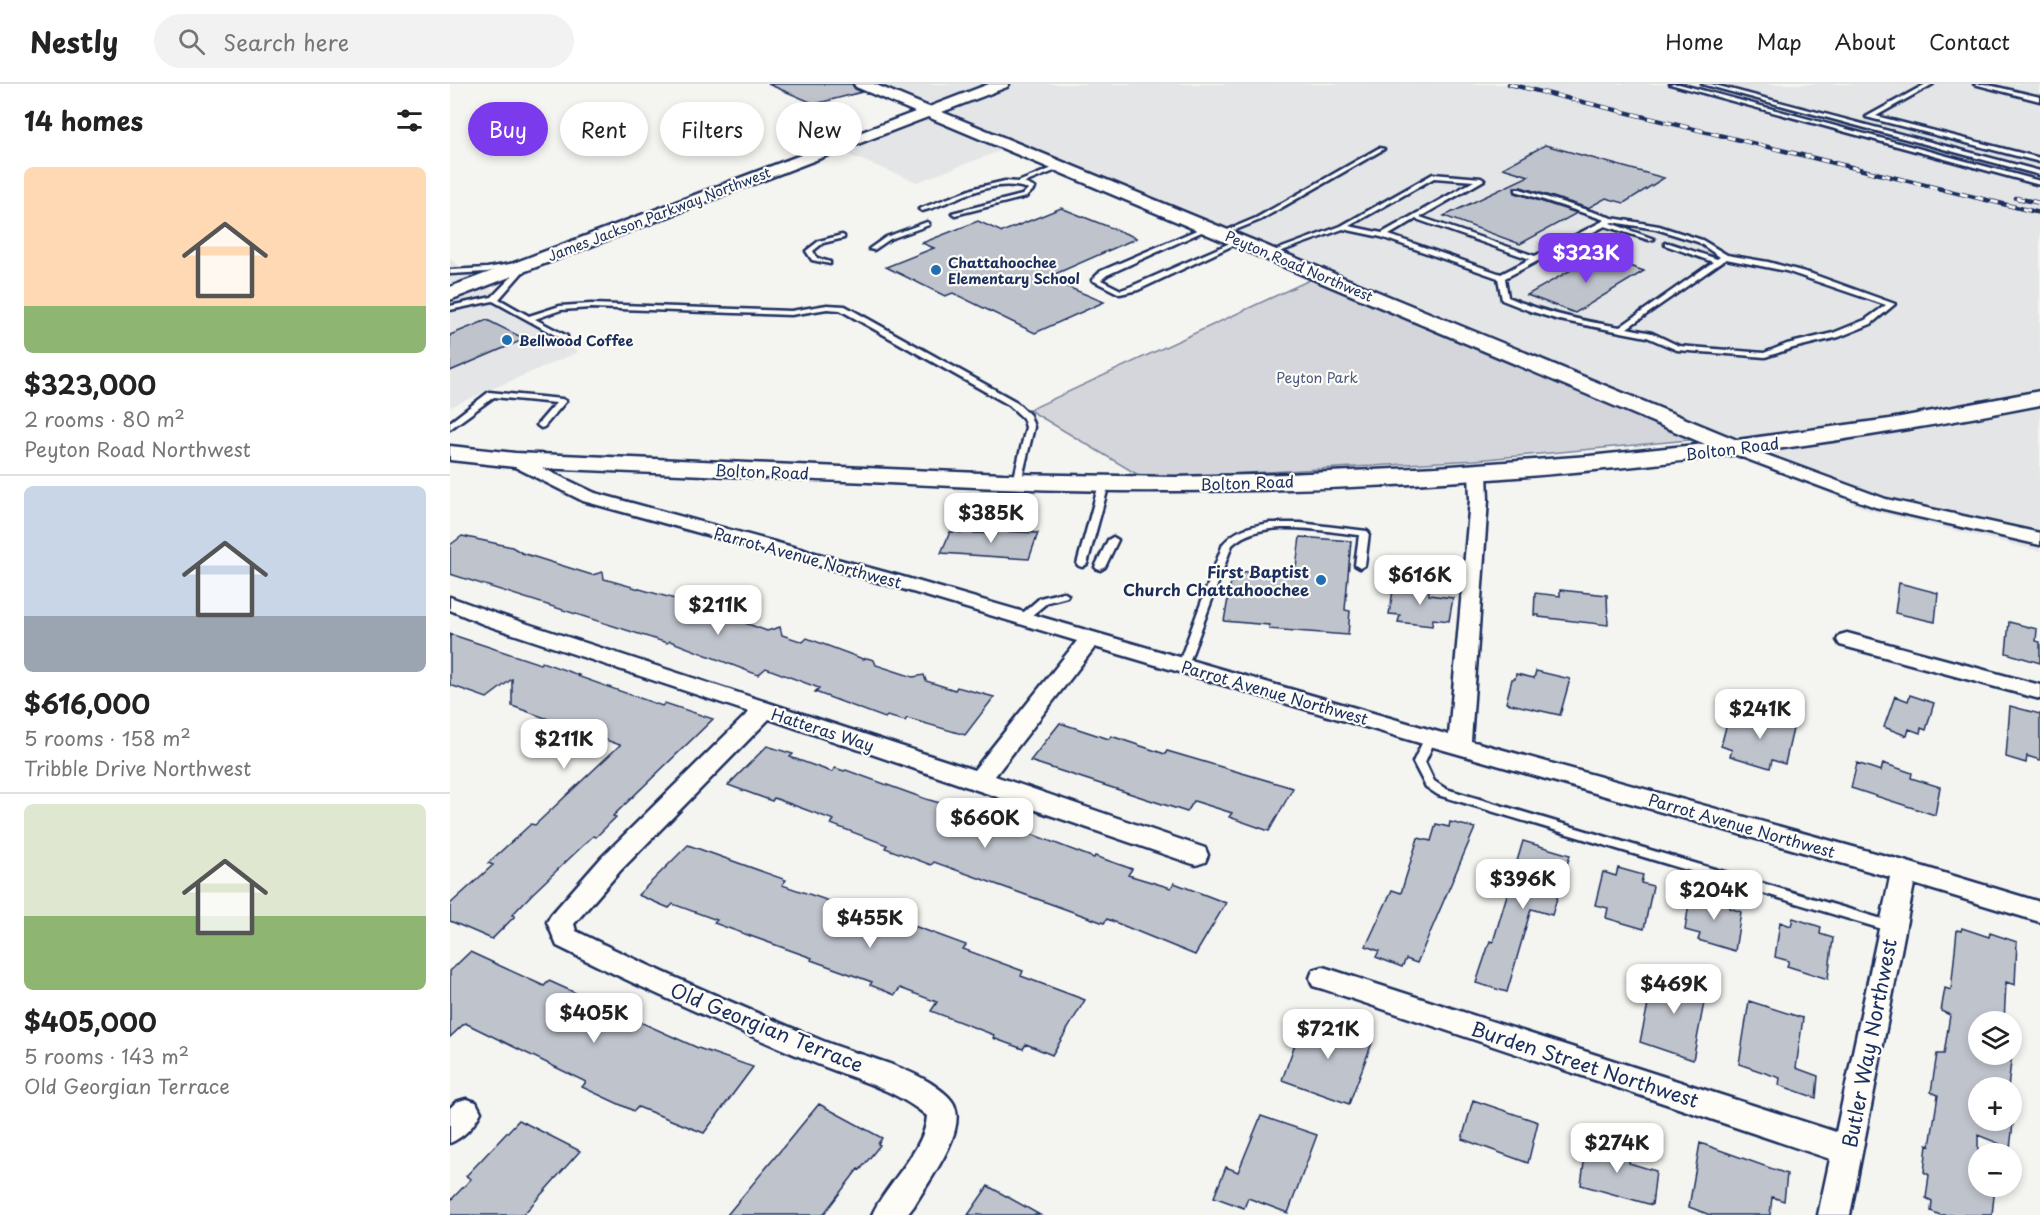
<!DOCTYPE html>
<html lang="en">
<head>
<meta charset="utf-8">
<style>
	:root { --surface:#fff; --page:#f2f2f2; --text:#222; --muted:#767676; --line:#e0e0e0; --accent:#7c3aed }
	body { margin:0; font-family:"Playpen Sans",sans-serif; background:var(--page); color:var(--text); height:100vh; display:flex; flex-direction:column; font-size:22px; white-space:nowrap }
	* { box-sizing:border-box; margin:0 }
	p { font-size:20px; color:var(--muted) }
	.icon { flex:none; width:33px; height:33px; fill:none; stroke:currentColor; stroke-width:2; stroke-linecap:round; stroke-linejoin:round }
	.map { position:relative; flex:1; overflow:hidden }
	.drawer { display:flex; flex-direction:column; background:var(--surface); width:450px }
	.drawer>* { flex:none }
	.hud { position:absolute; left:18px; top:18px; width:570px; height:54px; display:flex; gap:12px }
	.controls { position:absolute; left:1518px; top:927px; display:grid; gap:12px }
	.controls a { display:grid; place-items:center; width:54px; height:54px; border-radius:50%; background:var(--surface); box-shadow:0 3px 9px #0003; font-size:30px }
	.price { position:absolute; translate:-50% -51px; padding:0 14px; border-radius:12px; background:#fff; color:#222; font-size:20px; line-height:39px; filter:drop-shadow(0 2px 3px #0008) }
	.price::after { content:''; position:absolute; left:50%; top:36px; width:18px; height:14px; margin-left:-9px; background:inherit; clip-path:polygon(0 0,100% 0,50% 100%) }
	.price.current { background:var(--accent); color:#fff }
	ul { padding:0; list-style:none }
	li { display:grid; align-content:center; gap:12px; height:318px; padding:0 24px }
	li+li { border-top:2px solid var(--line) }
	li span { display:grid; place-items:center; height:186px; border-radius:9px; color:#555 }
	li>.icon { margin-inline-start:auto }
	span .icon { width:108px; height:108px; fill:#fffc; stroke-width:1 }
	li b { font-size:26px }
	h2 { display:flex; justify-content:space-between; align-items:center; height:72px; padding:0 24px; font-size:26px }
	.chip { padding:0 21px; border-radius:27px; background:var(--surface); box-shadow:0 3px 9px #0003; font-size:21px; line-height:54px }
	.chip.current { background:var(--accent); color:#fff }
	header { display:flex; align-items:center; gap:36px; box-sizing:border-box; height:84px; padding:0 30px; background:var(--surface); border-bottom:2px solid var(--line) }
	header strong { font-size:28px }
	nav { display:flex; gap:33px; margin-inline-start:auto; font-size:21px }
	.search { width:420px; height:54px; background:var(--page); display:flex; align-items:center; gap:15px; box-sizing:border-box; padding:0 21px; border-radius:33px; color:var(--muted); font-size:22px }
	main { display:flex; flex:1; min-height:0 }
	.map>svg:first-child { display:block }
</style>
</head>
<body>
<header>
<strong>Nestly</strong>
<div class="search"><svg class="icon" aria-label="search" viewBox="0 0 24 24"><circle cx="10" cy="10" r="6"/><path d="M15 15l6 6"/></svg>Search here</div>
<nav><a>Home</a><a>Map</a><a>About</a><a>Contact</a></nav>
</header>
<main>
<section class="drawer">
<h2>14 homes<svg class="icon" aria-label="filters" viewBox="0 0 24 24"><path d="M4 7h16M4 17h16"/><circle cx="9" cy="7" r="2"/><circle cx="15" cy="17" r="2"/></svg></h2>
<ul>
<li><span style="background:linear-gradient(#ffd9b3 75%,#8fb573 0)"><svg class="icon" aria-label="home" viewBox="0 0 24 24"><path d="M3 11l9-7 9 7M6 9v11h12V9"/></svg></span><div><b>$323,000</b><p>2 rooms · 80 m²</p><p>Peyton Road Northwest</p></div></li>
<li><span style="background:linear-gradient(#c9d6e8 70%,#9aa5b1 0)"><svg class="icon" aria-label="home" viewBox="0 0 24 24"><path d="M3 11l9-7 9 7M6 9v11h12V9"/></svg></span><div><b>$616,000</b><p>5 rooms · 158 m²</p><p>Tribble Drive Northwest</p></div></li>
<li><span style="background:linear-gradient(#dfe7d0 60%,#8fb573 0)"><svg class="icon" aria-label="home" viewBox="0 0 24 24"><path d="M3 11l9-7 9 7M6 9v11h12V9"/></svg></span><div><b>$405,000</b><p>5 rooms · 143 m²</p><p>Old Georgian Terrace</p></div></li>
</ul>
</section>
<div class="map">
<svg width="1590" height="1131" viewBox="0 0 1590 1131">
	<rect width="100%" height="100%" fill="#f4f4f1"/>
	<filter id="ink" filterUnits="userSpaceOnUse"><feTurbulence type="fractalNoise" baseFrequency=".0167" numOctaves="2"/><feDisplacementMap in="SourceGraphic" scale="12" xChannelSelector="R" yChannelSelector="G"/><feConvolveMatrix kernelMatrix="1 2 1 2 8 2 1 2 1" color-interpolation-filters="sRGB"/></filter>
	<g filter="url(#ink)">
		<path fill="#e4e5e6" d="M410 0H1590V467L1418 426 561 63 467 98 379 63 469 25Z
			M0 175 128 268 0 323Z"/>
		<path fill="#d4d6db" stroke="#78829c" stroke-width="1.5" d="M866 193 1250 355 1025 376 695 395 579 326Z"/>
		<path fill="#bfc3cc" stroke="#1b2f5e" stroke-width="1.5" d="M318 0H402L405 5 412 8 365 20Z
			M1095 61 1214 94 1174 119 1156 114 1138 124 1071 103H1064L1065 109 1127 129 1070 160 994 132 1079 92 1053 84Z
			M611 124 687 154 596 194 654 218 585 249 503 209 495 212 436 183 484 164 472 159 528 137 552 148Z
			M1147 171 1194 187 1125 229 1077 211Z
			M37 236 75 255 0 287V251Z
			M548 447 588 449 579 475 491 469 500 448 547 450Z
			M12 452 62 463 72 469 142 491 153 488 154 495 232 517 240 515 241 523 263 530 265 528 317 547 330 543 332 551 353 558 357 554 413 575 417 574 424 576 426 581 463 593 474 591 476 597 505 606 507 603 544 613 515 651 457 634 455 637 437 632 435 634 365 608 369 604 316 584 308 591 220 557 217 559 0 490V461Z
			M850 453 901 457 895 526 900 527 898 551 819 545V541L774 537 783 487 845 491Z
			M1449 499 1488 509 1485 538 1445 529Z
			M958 501 979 503V511L1003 514 999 537 983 535 982 542 948 538 950 531 939 530 943 507 957 508Z
			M1110 506 1157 511 1158 541 1089 533V531H1084L1085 509 1110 512Z
			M1559 538 1587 545 1586 557 1590 558V579L1556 569Z
			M0 550 90 580 92 578 129 591 127 592 212 622 215 619 263 635 163 732 166 733 146 753 143 752 82 810 62 831 65 832 42 855 0 837V820L43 781 38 779 81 740 85 741 170 661 62 622V595L37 614 0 601Z
			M1086 587 1120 595 1110 631 1056 619 1062 595H1065L1066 590 1084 594Z
			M1460 611 1484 619 1476 646 1471 644 1470 649 1459 645 1457 652 1434 643 1445 612 1458 617Z
			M1560 622 1590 630V676L1577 672 1576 679 1556 673Z
			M1317 628 1345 636 1335 680 1322 676 1320 684 1280 672 1282 666 1271 662 1278 635 1295 640 1296 636 1313 641Z
			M610 639 659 655 661 652 715 670 717 667 843 704 819 747 779 733 782 729 744 717 737 728 580 677Z
			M317 662 343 670 340 673 382 688 385 684 394 687 396 686 476 715 534 732 644 774 645 772 682 785 678 791 721 804 724 799 776 819 745 871 657 835 654 839 484 778 481 781 435 764 437 761 381 740 384 736 324 714 322 717 278 701Z
			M1407 679 1431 687 1433 679 1462 689 1461 694 1490 703 1485 731 1401 704Z
			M1000 738 1025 744 967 879 956 875 952 883 926 873 929 867 916 862 942 806 951 809 968 754 981 757 986 740 999 743Z
			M1073 757 1120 771 1102 831 1081 825 1057 908 1026 899 1040 857 1043 858Z
			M238 761 336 796 332 801 462 845 464 842 516 861 513 865 573 887 571 892 635 916 602 971 576 960 573 965 543 954 544 951 481 927 487 918 450 904 445 911 420 901 422 898 361 876 362 874 264 839 267 836 223 820 219 824 188 811Z
			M1168 784 1193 791 1191 799 1203 802 1194 845 1156 834 1158 824 1145 821 1153 788 1166 792Z
			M1253 809 1281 817 1280 824 1291 828 1285 867 1248 856 1250 850 1235 846 1240 812 1252 816Z
			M1343 834 1371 843 1370 850 1383 854 1378 895 1337 882 1339 877 1325 873 1330 838 1341 842Z
			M1512 844 1539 853 1540 849 1567 858 1565 901 1556 898 1554 938H1528V970H1562V940L1565 942 1558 1004H1528V1036H1562V1013L1566 1015 1560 1064 1528 1051V1102H1545L1542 1131H1490L1481 1127 1482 1117 1476 1114 1479 1091 1474 1088 1477 1061 1480 1062 1488 1011 1481 1008 1487 970H1494L1500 931 1491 927 1495 904 1501 906 1507 846 1511 847Z
			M20 868 94 902 99 897 248 964 303 983 254 1049 188 1023 184 1027 132 1003 136 998 15 939 0 953V887Z
			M1205 887 1257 903 1243 976 1190 958Z
			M1299 917 1353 934 1346 984 1368 992 1366 1014 1329 1001 1330 994 1289 980Z
			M853 938 886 945 889 938 914 946 911 956 922 959 899 1020 832 996Z
			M1023 1016 1088 1038 1078 1079 1012 1055Z
			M369 1020 432 1054 428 1060 430 1061 410 1086 408 1085 373 1131H277Z
			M811 1032 867 1051 838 1129 798 1114 794 1124 764 1113 776 1083 788 1088Z
			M69 1036 130 1067 73 1131H0V1117L21 1095 16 1092Z
			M1137 1057 1180 1070 1179 1079 1206 1087 1202 1121 1131 1101Z
			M1250 1059 1337 1090 1334 1117 1322 1113 1320 1131H1260L1239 1123Z
			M538 1102 590 1131H518Z"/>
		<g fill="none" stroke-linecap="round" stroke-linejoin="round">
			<defs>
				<path id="lane" d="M1220 0H1229L1590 97V101Z
					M1252 0H1261L1590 87V91Z
					M1476 0H1483L1426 32 1590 74V78L1416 33Z
					M1524 0H1534L1590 13V17Z
					M929 64 934 65 810 136 773 151 768 150 806 134Z
					M610 81 613 83 612 84 574 99 585 104 576 113 505 131 502 129 572 111 578 105C542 92 506 118 472 127L469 125 525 104 555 97 568 98Z
					M983 90 1031 94 1034 96 970 133 1085 172 1155 136 1066 107V105H1070L1162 134 1209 142 1252 156 1277 171 1318 178 1362 190 1445 220 1421 240 1389 253 1343 264 1315 273 1227 266 1197 253 1109 236 1080 227 1052 216 1048 194 931 153 893 145 821 171 816 170 891 142ZM984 94 1024 97 932 149 899 142ZM966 135 1080 175 1051 190 939 151ZM1162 138 1206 145 1248 158 1270 173 1267 175 1219 159H1215V161L1263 178 1170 243C1131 237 1094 229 1058 213L1055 194 1155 142 1199 156 1204 155 1160 139ZM1276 175 1336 187 1436 221 1415 236 1383 249 1337 260 1314 269 1229 262 1202 249 1177 244Z
					M477 138 479 139V141L440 155 424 166 419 165 436 153Z
					M756 142 759 144 758 145 657 191 651 196 671 206 682 202 787 156 792 157 688 206 670 210 642 196 651 187Z
					M392 151 394 152V154L373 159 363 167 367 174 380 178V180L362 176 356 167 369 157Z
					M66 179 68 180V182L37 188 0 190V186L37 184Z
					M75 180 79 182 77 183 49 215 79 232 110 222 141 220 341 227 377 221 395 222 565 317 580 331 584 343 571 398 567 401 563 398 576 343 573 334 559 321 390 226 377 225 341 231 141 224 111 226 85 235 117 252V256H114L43 217 0 226V222L42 213 73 181Z
					M39 308 112 315 116 317 94 343 91 344 87 341 106 319 44 313 0 345V338Z
					M654 397 659 400 637 480 632 483 629 482 627 480 649 400Z
					M820 439H850L917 447 919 449 915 481 910 484 905 481 909 451C873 447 811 433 782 461L738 581 733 585 729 584 728 581 773 460C786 445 801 442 820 439Z
					M663 453 668 456 655 483 650 486 647 485 645 483 658 456Z
					M613 508 618 511 617 513 598 518 576 536H568L567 534 590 514Z
					M980 650 984 651 986 654 975 678 984 697 996 705 1442 838 1447 839 1449 843 1447 847 1442 848 988 711 976 703 963 678 976 651Z"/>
				<path id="street" d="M1287 360 1436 415 1590 449V461L1425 423 1281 369 1278 365 1281 361Z
					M65 371 145 409 453 493 999 651 1020 416 1019 387 1022 383H1034L1037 387 1038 416 1021 657 1454 777 1590 818V838L1464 800 1400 1131H1368L1380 1075 873 905 863 902 860 894 863 886 873 883 1386 1048 1440 793 980 662 645 563 545 692 755 764 758 771 755 778 746 781 737 778 319 635 170 787 124 840 126 847C207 887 290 922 373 957 408 971 447 979 479 998 488 1004 502 1013 505 1023 515 1050 478 1098 464 1122L457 1131H422C436 1099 475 1067 477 1032 441 1002 396 993 353 974 270 939 187 902 107 862L97 838 101 831 152 773 299 628 33 540 0 526V513L47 530 524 686 627 557 439 501 133 417 59 380 56 376 59 372Z
					M1397 549 1590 601V615L1390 561 1387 556 1390 551Z
					M16 1015 26 1018 31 1028C24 1042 14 1053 0 1059V1024L6 1018Z"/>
				<path id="secondary" d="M404 0H424L479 23 539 0H559L557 3 492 28 1287 356 1440 335 1590 307V321C1306 377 1016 406 726 407 624 408 521 403 419 398 301 393 183 388 65 383L0 376V362L65 369 553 390 725 393 837 390 987 383 1139 372 1255 360 478 33 0 216V203L465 28 406 3Z"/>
			</defs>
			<use href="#lane" stroke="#1b2f5e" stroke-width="5"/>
			<use href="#street" stroke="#1b2f5e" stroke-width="5"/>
			<use href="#secondary" stroke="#1b2f5e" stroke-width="5"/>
			<use href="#lane" fill="#fdfcf7" fill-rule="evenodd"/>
			<use href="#street" fill="#fdfcf7" fill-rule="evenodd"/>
			<use href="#secondary" fill="#fdfcf7" fill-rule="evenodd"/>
			<defs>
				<path id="rail" d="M1059 0 1590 129
					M1566 114 1590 119"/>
			</defs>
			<use href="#rail" stroke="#1b2f5e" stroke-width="4.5"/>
			<use href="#rail" stroke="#fdfcf7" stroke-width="3" stroke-dasharray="8" stroke-linecap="butt"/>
		</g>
	</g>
	<g fill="#1f6fb2" stroke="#fdfcf7" stroke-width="2">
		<circle cx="486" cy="186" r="6"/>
		<circle cx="57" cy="256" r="6"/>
		<circle cx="871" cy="496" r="6"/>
	</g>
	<g text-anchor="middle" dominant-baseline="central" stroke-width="4.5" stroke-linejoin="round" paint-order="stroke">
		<g font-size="14" fill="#1b2f5e" stroke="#fdfcf7">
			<text transform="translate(209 130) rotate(-21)">James Jackson Parkway Northwest</text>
			<text transform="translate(849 182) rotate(23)">Peyton Road Northwest</text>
		</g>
		<g font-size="14" font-weight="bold" fill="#1b2f5e" stroke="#fdfcf7" text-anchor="start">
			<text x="498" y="178">Chattahoochee<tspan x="498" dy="16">Elementary School</tspan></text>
			<text x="69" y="256">Bellwood Coffee</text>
		</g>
		<g font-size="14" fill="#49597d" stroke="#fdfcf7">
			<text x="867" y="293">Peyton Park</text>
		</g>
		<g font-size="16" fill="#1b2f5e" stroke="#fdfcf7">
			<text transform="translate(1282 364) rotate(-7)">Bolton Road</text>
			<text transform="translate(312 387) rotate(2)">Bolton Road</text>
			<text transform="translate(797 398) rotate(-2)">Bolton Road</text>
			<text transform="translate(358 473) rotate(15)">Parrot Avenue Northwest</text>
			<text transform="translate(825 608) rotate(16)">Parrot Avenue Northwest</text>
			<text transform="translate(373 645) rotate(18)">Hatteras Way</text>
			<text transform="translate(1292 741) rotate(16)">Parrot Avenue Northwest</text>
		</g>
		<g font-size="16" font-weight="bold" fill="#1b2f5e" stroke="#fdfcf7" text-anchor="end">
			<text x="859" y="487">First Baptist<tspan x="859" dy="18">Church Chattahoochee</tspan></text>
		</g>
		<g font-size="20" fill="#1b2f5e" stroke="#fdfcf7">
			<text transform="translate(317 943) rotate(22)">Old Georgian Terrace</text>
			<text transform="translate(1419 959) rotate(-79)">Butler Way Northwest</text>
			<text transform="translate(1135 980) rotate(18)">Burden Street Northwest</text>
		</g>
	</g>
</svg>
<div class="controls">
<a><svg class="icon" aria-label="layers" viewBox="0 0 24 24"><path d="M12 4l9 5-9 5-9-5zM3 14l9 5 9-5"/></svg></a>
<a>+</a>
<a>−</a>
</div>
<b class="price current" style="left:1136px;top:200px">$323K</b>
<b class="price" style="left:541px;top:460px">$385K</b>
<b class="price" style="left:970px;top:522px">$616K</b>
<b class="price" style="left:268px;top:552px">$211K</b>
<b class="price" style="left:1310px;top:656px">$241K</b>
<b class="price" style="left:114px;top:686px">$211K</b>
<b class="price" style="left:535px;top:765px">$660K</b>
<b class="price" style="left:1073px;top:826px">$396K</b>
<b class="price" style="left:1264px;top:837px">$204K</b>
<b class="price" style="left:420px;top:865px">$455K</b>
<b class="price" style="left:1224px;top:931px">$469K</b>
<b class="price" style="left:144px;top:960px">$405K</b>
<b class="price" style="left:878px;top:976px">$721K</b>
<b class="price" style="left:1167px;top:1090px">$274K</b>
<div class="hud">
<a class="chip current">Buy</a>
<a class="chip">Rent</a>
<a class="chip">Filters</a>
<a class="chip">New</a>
</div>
</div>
</main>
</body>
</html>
